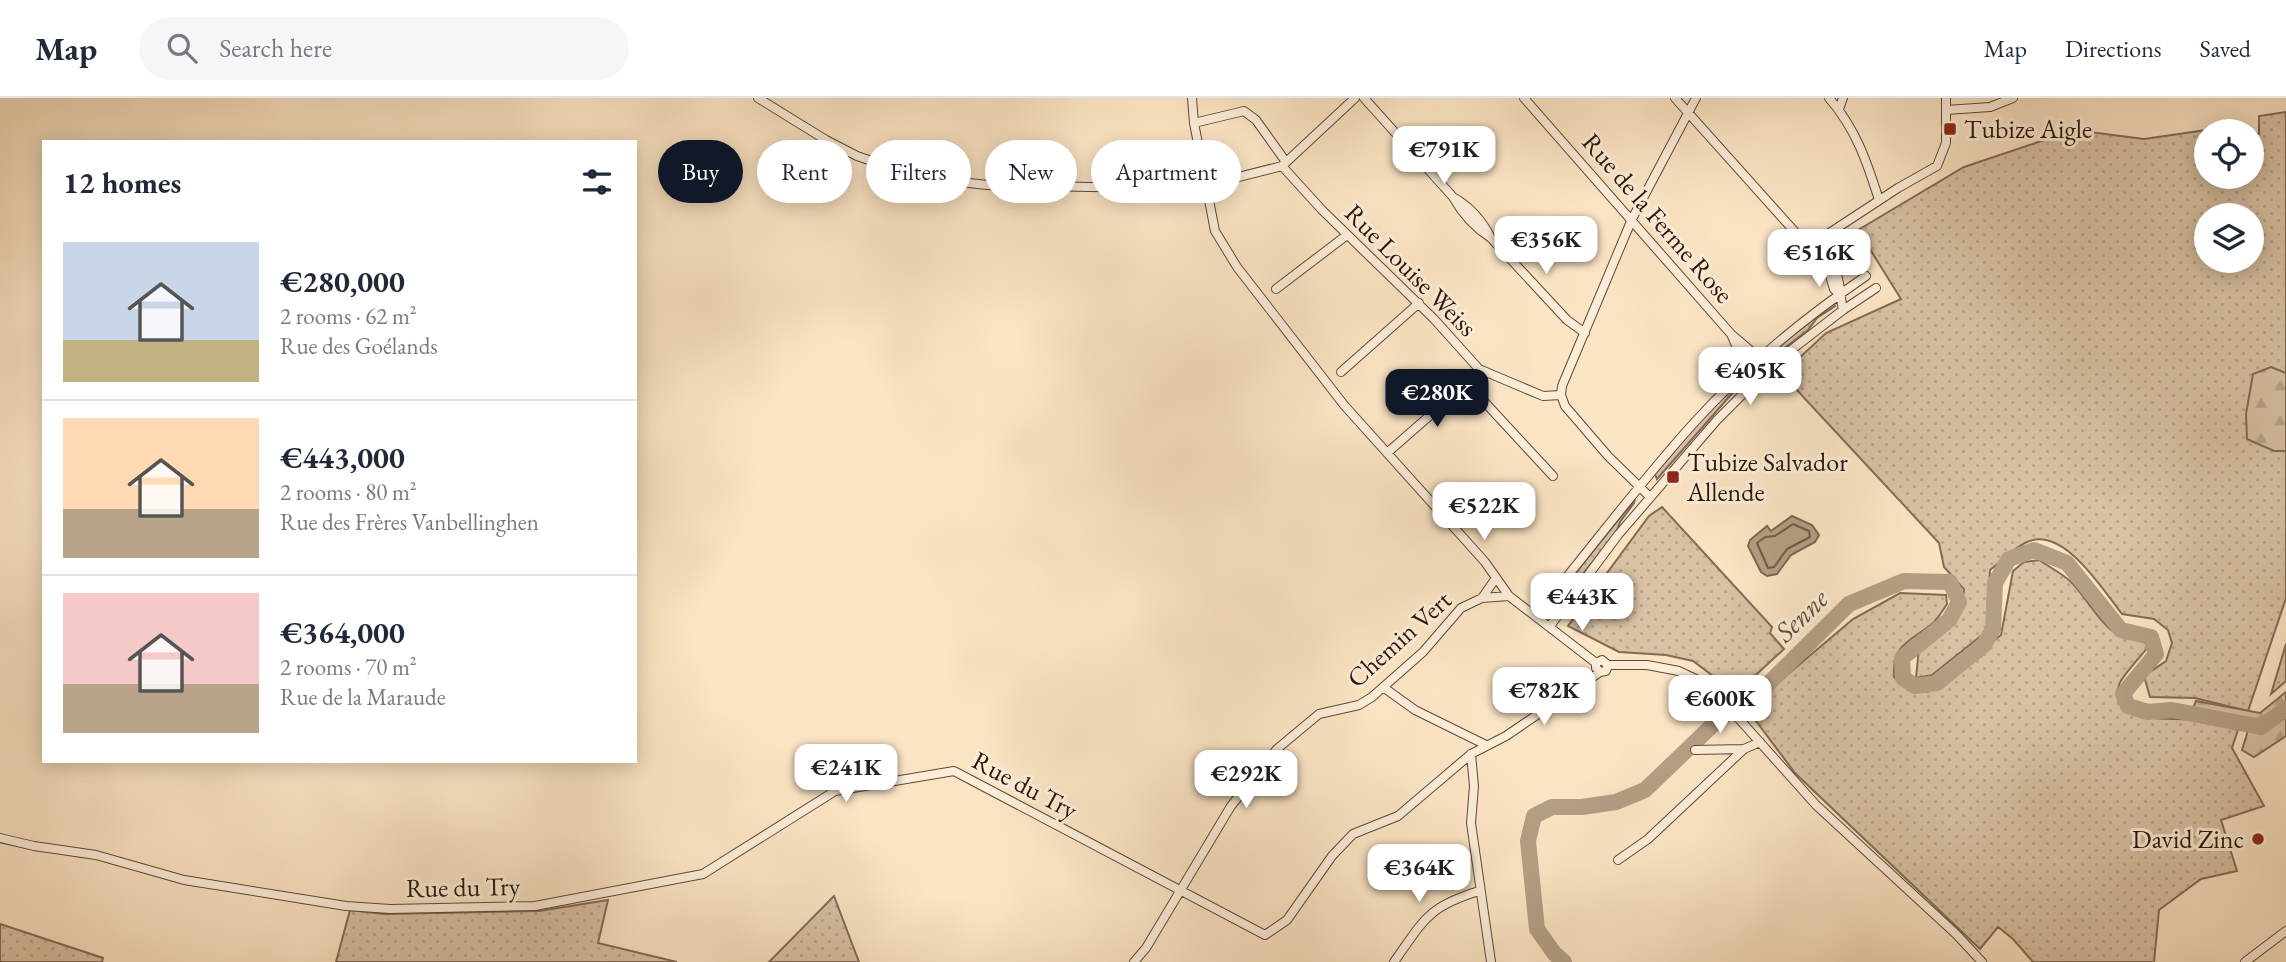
<!DOCTYPE html>
<html lang="en">
<head>
<meta charset="utf-8">
<style>
	:root { --surface:#fff; --page:#f6f6f7; --text:#1f2937; --muted:#747a83; --line:#e0e1e3; --accent:#111827 }
	body { margin:0; font-family:"EB Garamond",serif; background:var(--page); color:var(--text); height:100vh; display:flex; flex-direction:column; font-size:26px; white-space:nowrap }
	* { box-sizing:border-box; margin:0 }
	p { font-size:23px; color:var(--muted) }
	.icon { flex:none; width:38px; height:38px; fill:none; stroke:currentColor; stroke-width:2; stroke-linecap:round; stroke-linejoin:round }
	.map { position:relative; flex:1; overflow:hidden }
	.panel { position:absolute; left:42px; top:42px; width:595px; height:623px; display:flex; flex-direction:column; background:var(--surface); border-radius:0px; box-shadow:0 4px 18px #0003 }
	.panel>* { flex:none }
	.hud { position:absolute; left:658px; top:42px; width:665px; height:63px; display:flex; gap:14px }
	.tools { position:absolute; left:2194px; top:21px; display:grid; gap:14px }
	.tools a { display:grid; place-items:center; width:70px; height:70px; border-radius:50%; background:var(--surface); box-shadow:0 4px 18px #0003; font-size:35px }
	.price { position:absolute; translate:-50% -60px; padding:0 16px; border-radius:14px; background:#fff; color:#222; font-size:23px; line-height:46px; filter:drop-shadow(0 2px 4px #0008) }
	.price::after { content:''; position:absolute; left:50%; top:42px; width:21px; height:16px; margin-left:-10px; background:inherit; clip-path:polygon(0 0,100% 0,50% 100%) }
	.price.selected { background:var(--accent); color:#fff }
	ul { padding:0; list-style:none }
	li { display:flex; align-items:center; gap:21px; height:175px; padding:0 21px }
	li+li { border-top:2px solid var(--line) }
	li span { display:grid; place-items:center; flex:none; width:196px; height:140px; border-radius:0px; color:#555 }
	li>.icon { margin-inline-start:auto }
	span .icon { width:84px; height:84px; fill:#fffc; stroke-width:1 }
	li b { font-size:30px }
	h2 { display:flex; justify-content:space-between; align-items:center; height:84px; padding:0 21px; font-size:30px }
	.pill { padding:0 24px; border-radius:32px; background:var(--surface); box-shadow:0 4px 18px #0003; font-size:24px; line-height:63px }
	.pill.selected { background:var(--accent); color:#fff }
	header { display:flex; align-items:center; gap:42px; box-sizing:border-box; height:98px; padding:0 35px; background:var(--surface); border-bottom:2px solid var(--line) }
	header strong { font-size:33px }
	nav { display:flex; gap:38px; margin-inline-start:auto; font-size:24px }
	.search { width:490px; height:63px; background:var(--page); display:flex; align-items:center; gap:18px; box-sizing:border-box; padding:0 24px; border-radius:38px; color:var(--muted); font-size:26px }
	.map>svg:first-child { display:block }
</style>
</head>
<body>
<header>
<strong>Map</strong>
<div class="search"><svg class="icon" aria-label="search" viewBox="0 0 24 24"><circle cx="10" cy="10" r="6"/><path d="M15 15l6 6"/></svg>Search here</div>
<nav><a>Map</a><a>Directions</a><a>Saved</a></nav>
</header>
<div class="map">
<svg width="2286" height="864" viewBox="0 0 2286 864">
	<defs>
		<pattern id="grass-dots" width="8" height="8" patternUnits="userSpaceOnUse" patternTransform="scale(1.75)"><rect width="8" height="8" fill="#d8c1a4"/><path d="M2 2h.1M6 6h.1" fill="none" stroke="#baa58c" stroke-width="1.8" stroke-linecap="round"/></pattern>
		<pattern id="forest-firs" width="22" height="20" patternUnits="userSpaceOnUse" patternTransform="scale(1.75)"><rect width="22" height="20" fill="#d8c1a4"/><path d="M5 1l3.5 6h-7zM16 11l3.5 6h-7z" fill="#baa58c"/></pattern>
	</defs>
	<rect width="100%" height="100%" fill="#fbe4c4"/>
	<filter id="stains"><feTurbulence type="fractalNoise" baseFrequency=".00286" numOctaves="4"/><feColorMatrix values="0 0 0 0 .2 0 0 0 0 .09 0 0 0 0 .02 0 0 0 .5 -.17"/></filter>
	<radialGradient id="worn" r=".72"><stop offset=".6" stop-color="#630" stop-opacity="0"/><stop offset="1" stop-color="#630" stop-opacity=".3"/></radialGradient>
	<path fill="url(#grass-dots)" stroke="#826b56" stroke-width="2" fill-rule="evenodd" d="M2286 14V500L2248 613 2195 600 2150 599 2144 578 2166 563 2172 545 2168 532 2154 521 2122 516C2103 492 2062 425 2025 445 2012 452 2001 464 1990 472L1987 533 1932 577 1916 580 1919 550 1961 515 1964 491 1944 469 1939 445 1782 276 1826 235 1901 201 1858 132 1964 69 2074 32 2144 41 2227 29 2244 33H2207V79H2252V35L2259 36V18ZM2207 117H2252V163H2207Z
		M1834 205 1835 208 1817 220 1808 232 1763 267H1761L1760 262Z
		M1749 272 1750 275 1657 381 1655 376 1699 324Z
		M1635 401 1634 405 1620 424 1616 435 1554 512H1550L1549 508Z
		M1662 409 1772 529 1770 535 1784 551 1733 598 1713 578 1693 563 1666 557 1619 554 1568 528 1649 418Z
		M2039 462C2049 469 2062 475 2071 484 2091 503 2107 545 2139 541L2149 548C2142 557 2121 579 2119 587 2105 629 2178 619 2200 622 2213 623 2226 629 2238 632L2232 650 2264 708 2221 722 2237 773 2201 781 2159 812 2154 864H2033L2013 841 1998 829 1980 851 1795 675 1747 611 1853 521 1900 495 1946 497 1947 506C1943 512 1939 519 1934 524 1913 543 1892 544 1894 579L1904 587 1928 594 2001 537 2013 473 2024 464Z
		M2286 546V583L2271 596Z
		M834 798 859 864H769Z
		M608 802 598 845 677 864H336L350 812 384 816 539 813Z
		M0 826 103 860 102 864H0Z"/>
	<path fill="url(#forest-firs)" stroke="#826b56" stroke-width="2" d="M2271 269 2286 275V353H2274L2247 341 2246 316 2253 276Z
		M2286 594V638L2254 659 2242 652 2251 623 2193 610 2196 603 2260 615Z"/>
	<path fill="#b49e84" stroke="#7d6752" stroke-width="2" d="M1792 418 1812 427 1819 437 1815 444 1791 457 1777 476 1767 478 1761 474 1748 448 1750 442 1767 428 1771 433Z"/>
	<g fill="none" stroke-linecap="round" stroke-linejoin="round">
		<path stroke="#705a46" stroke-width="2" d="M1793 426 1809 433 1810 439 1787 451 1774 469 1768 470 1757 445 1765 439 1775 438Z"/>
		<path stroke="#b49e84" stroke-width="16" d="M1564 864 1554 855 1537 831 1528 743 1534 718 1552 709H1582L1616 704 1645 692 1719 621 1760 594 1849 506 1904 483 1950 484 1959 504 1949 522 1902 560 1903 580 1915 588 1937 585 1984 547 1993 531 1995 485 2009 461 2034 452 2067 465 2121 532 2151 539 2156 556 2123 596 2128 608 2148 614 2172 612 2261 629 2286 611"/>
		<defs>
			<path id="minor" d="M758 0 826 42 857 58 892 70 934 81 987 87 1191 91 1282 68 1355 0
				M1192 0 1194 25 1215 133 1237 169 1344 307 1485 464 1509 498 1596 565V570L1600 574
				M1364 0 1453 99
				M1524 0 1731 236
				M1675 0 1828 171 1836 174C1841 187 1840 199 1843 212
				M1829 0C1856 31 1867 64 1879 102
				M1839 11 1843 0
				M1946 12 1990 9 2013 0
				M1194 25 1244 13 1256 22 1286 64
				M1282 68 1322 112 1434 221 1479 271 1543 298 1561 297
				M1491 140C1482 122 1471 109 1453 99 1463 117 1474 129 1491 140L1567 222 1585 235
				M1808 149 1898 90 1937 68 1946 45V0
				M1828 171 1834 191 1839 196
				M1276 191 1347 137
				M1752 266 1742 261 1731 236 1751 253 1752 266 1759 278
				M1341 274 1419 205
				M1387 355 1467 285 1553 378
				M1650 399 1608 358 1565 308 1561 297 1562 288 1632 121 1696 0
				M1482 500 1496 480
				M1536 517C1588 454 1637 388 1692 327 1743 270 1803 221 1866 178
				M1550 528 1618 437 1717 322 1773 266 1843 212 1876 190
				M1596 565 1602 562 1608 567H1647L1679 573 1702 584 1723 603 1816 707 1956 836 1982 864
				M1383 589 1415 612 1486 647
				M1695 652 1744 651
				M1471 656 1474 688 1471 725 1491 864
				M0 740 34 748 96 757 184 782 346 808 390 811 535 808 703 776 835 693 954 673 1265 837 1287 822 1332 758 1353 736 1398 718 1471 656 1506 638 1600 574 1606 573 1608 567
				M1618 762 1648 741 1744 651 1760 644
				M1134 864 1146 850 1231 708 1277 651 1319 616 1359 607 1372 599 1423 554 1461 510 1482 500 1509 498
				M1394 864C1424 822 1427 809 1479 793
				M2245 864 2286 833"/>
		</defs>
		<use href="#minor" stroke="#5f4936" stroke-width="10"/>
		<use href="#minor" stroke="#fcedd9" stroke-width="8"/>
	</g>
	<g fill="#8f2418" stroke="#fcedd9" stroke-width="2.5">
		<rect x="1943" y="24" width="14" height="14" rx="3.5"/>
		<rect x="1666" y="372" width="14" height="14" rx="3.5"/>
		<circle cx="2258" cy="741" r="7"/>
	</g>
	<g text-anchor="middle" dominant-baseline="central" stroke-width="6" stroke-linejoin="round" paint-order="stroke">
		<g font-size="26" fill="#2b1507" stroke="#fcedd9" text-anchor="start">
			<text x="1964" y="31">Tubize Aigle</text>
			<text x="1687" y="364">Tubize Salvador<tspan x="1687" dy="30">Allende</tspan></text>
			<text x="2244" y="741" text-anchor="end">David Zinc</text>
		</g>
		<g font-size="26" fill="#2b1507" stroke="#fcedd9">
			<text transform="translate(1658 120) rotate(49)">Rue de la Ferme Rose</text>
			<text transform="translate(1411 172) rotate(45)">Rue Louise Weiss</text>
			<text transform="translate(1399 541) rotate(-42)">Chemin Vert</text>
			<text transform="translate(1025 687) rotate(28)">Rue du Try</text>
			<text transform="translate(463 789) rotate(-1)">Rue du Try</text>
		</g>
		<g font-size="28" font-style="italic" fill="#624c39" stroke="#fcedd9">
			<text transform="translate(1801 517) rotate(-44)">Senne</text>
		</g>
	</g>
	<rect width="100%" height="100%" filter="url(#stains)"/>
	<rect width="100%" height="100%" fill="url(#worn)"/>
</svg>
<div class="tools">
<a><svg class="icon" aria-label="locate" viewBox="0 0 24 24"><circle cx="12" cy="12" r="6"/><path d="M12 2v4M12 18v4M2 12h4M18 12h4"/></svg></a>
<a><svg class="icon" aria-label="layers" viewBox="0 0 24 24"><path d="M12 4l9 5-9 5-9-5zM3 14l9 5 9-5"/></svg></a>
</div>
<b class="price" style="left:1444px;top:88px">€791K</b>
<b class="price" style="left:1546px;top:178px">€356K</b>
<b class="price" style="left:1819px;top:191px">€516K</b>
<b class="price" style="left:1750px;top:309px">€405K</b>
<b class="price selected" style="left:1437px;top:331px">€280K</b>
<b class="price" style="left:1484px;top:444px">€522K</b>
<b class="price" style="left:1582px;top:535px">€443K</b>
<b class="price" style="left:1544px;top:629px">€782K</b>
<b class="price" style="left:1720px;top:637px">€600K</b>
<b class="price" style="left:846px;top:706px">€241K</b>
<b class="price" style="left:1246px;top:712px">€292K</b>
<b class="price" style="left:1419px;top:806px">€364K</b>
<div class="hud">
<a class="pill selected">Buy</a>
<a class="pill">Rent</a>
<a class="pill">Filters</a>
<a class="pill">New</a>
<a class="pill">Apartment</a>
</div>
<section class="panel">
<h2>12 homes<svg class="icon" aria-label="filters" viewBox="0 0 24 24"><path d="M4 7h16M4 17h16"/><circle cx="9" cy="7" r="2"/><circle cx="15" cy="17" r="2"/></svg></h2>
<ul>
<li><span style="background:linear-gradient(#c9d6e8 70%,#c2b280 0)"><svg class="icon" aria-label="home" viewBox="0 0 24 24"><path d="M3 11l9-7 9 7M6 9v11h12V9"/></svg></span><div><b>€280,000</b><p>2 rooms · 62 m²</p><p>Rue des Goélands</p></div></li>
<li><span style="background:linear-gradient(#ffd9b3 65%,#b9a48a 0)"><svg class="icon" aria-label="home" viewBox="0 0 24 24"><path d="M3 11l9-7 9 7M6 9v11h12V9"/></svg></span><div><b>€443,000</b><p>2 rooms · 80 m²</p><p>Rue des Frères Vanbellinghen</p></div></li>
<li><span style="background:linear-gradient(#f6c9c9 65%,#b9a48a 0)"><svg class="icon" aria-label="home" viewBox="0 0 24 24"><path d="M3 11l9-7 9 7M6 9v11h12V9"/></svg></span><div><b>€364,000</b><p>2 rooms · 70 m²</p><p>Rue de la Maraude</p></div></li>
</ul>
</section>
</div>
</body>
</html>
